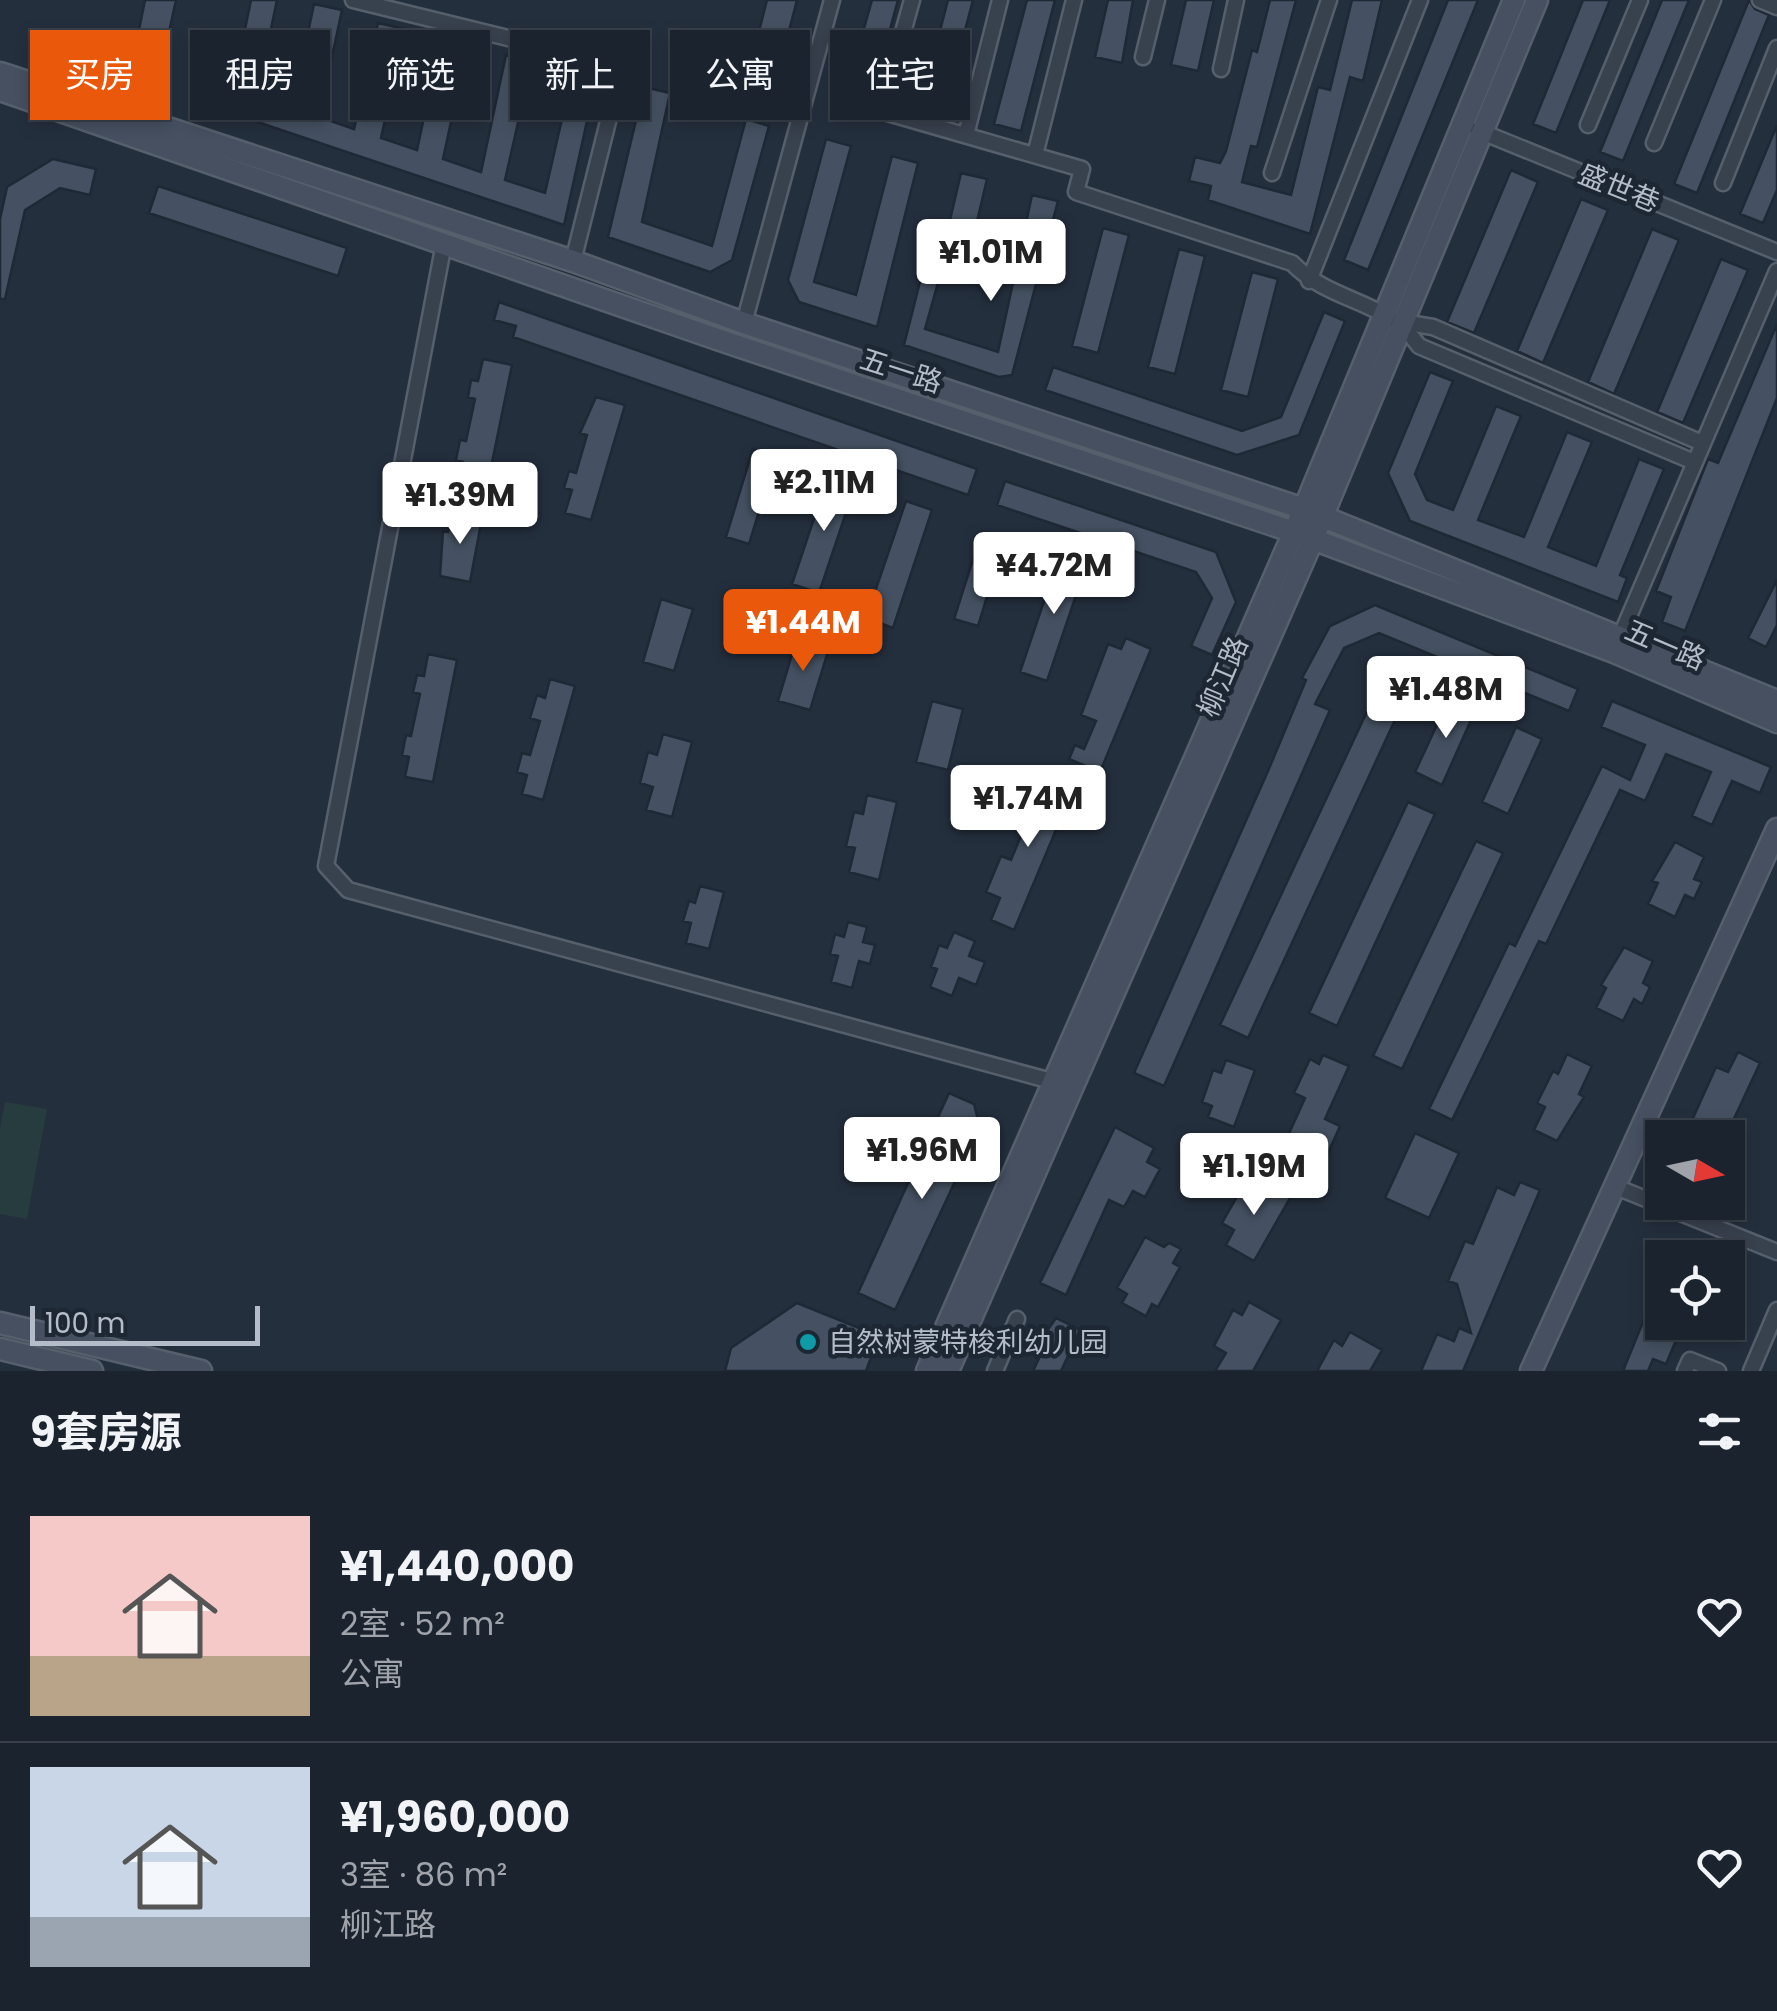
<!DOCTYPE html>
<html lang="zh">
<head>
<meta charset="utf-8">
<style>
	:root { --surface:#1b232e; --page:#282f3a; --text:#f1f3f6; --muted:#a0a4aa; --line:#39404a; --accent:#ea580c }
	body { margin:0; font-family:Poppins,"Noto Sans SC",sans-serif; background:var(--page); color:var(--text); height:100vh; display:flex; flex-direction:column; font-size:38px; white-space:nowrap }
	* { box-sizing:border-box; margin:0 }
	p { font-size:32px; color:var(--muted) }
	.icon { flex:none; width:55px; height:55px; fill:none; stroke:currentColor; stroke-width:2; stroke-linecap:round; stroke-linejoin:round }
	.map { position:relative; height:1371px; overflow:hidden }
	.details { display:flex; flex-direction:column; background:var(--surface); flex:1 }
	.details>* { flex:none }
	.banner { position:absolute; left:30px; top:30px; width:1000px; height:90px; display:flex; gap:20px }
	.needle { width:65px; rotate:99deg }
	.tools { position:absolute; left:1645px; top:1120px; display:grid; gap:20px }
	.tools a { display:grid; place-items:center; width:100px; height:100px; border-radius:0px; background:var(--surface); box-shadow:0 5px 15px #0003,0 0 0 2px var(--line); font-size:50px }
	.scale { position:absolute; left:30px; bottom:25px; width:230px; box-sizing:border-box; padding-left:10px; border:5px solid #b4bcc9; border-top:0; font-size:28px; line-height:35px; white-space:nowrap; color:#b4bcc9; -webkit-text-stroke:8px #1d2633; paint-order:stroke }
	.price { position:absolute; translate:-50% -85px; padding:0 22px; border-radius:10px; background:#fff; color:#222; font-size:32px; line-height:65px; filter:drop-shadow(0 2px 5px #0008) }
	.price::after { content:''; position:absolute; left:50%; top:60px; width:30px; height:22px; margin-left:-15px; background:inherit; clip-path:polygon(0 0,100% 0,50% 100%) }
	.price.on { background:var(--accent); color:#fff }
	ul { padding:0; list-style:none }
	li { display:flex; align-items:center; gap:30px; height:250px; padding:0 30px }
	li+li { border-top:2px solid var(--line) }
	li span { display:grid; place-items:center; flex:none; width:280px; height:200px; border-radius:0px; color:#555 }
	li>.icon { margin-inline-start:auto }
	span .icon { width:120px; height:120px; fill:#fffc; stroke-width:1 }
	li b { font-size:42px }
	h2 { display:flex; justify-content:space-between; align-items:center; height:120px; padding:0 30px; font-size:42px }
	.pill { padding:0 35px; border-radius:0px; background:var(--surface); box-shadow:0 5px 15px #0003,0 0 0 2px var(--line); font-size:35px; line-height:90px }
	.pill.on { background:var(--accent); color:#fff }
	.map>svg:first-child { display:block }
</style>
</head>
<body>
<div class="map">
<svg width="1777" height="1371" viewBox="0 0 1777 1371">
	<rect width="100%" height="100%" fill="#242f3e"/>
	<path fill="#263c3f" d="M5 1102 47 1109 27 1219 0 1214V1128Z"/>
	<path fill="#455162" stroke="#1f2835" stroke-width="2.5" d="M145 0H176L161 69 139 65 124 52 120 36 137 40Z
		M251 0H277L257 96 292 108 314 4 342 10 319 117 354 129 378 23 405 29 381 138 417 150 441 37 468 43 443 159 481 172 506 55 532 61 505 180 545 193 573 71 597 76 564 225 228 112Z
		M767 0H797L775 85 747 78Z
		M872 0H898L873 92 848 85Z
		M948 0H973L943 114 920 107Z
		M1027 0H1055L1021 131 994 124Z
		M1108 0H1133L1122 63 1095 57Z
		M1186 0H1214L1198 71 1171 65Z
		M1270 0H1296L1257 147 1251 146 1242 182 1291 195 1318 87 1330 90 1352 0H1382L1363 81 1350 77 1310 234 1208 200 1211 186 1189 181 1195 157 1220 163 1226 151 1252 50 1257 52Z
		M1448 0H1478L1368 270 1344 260Z
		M1583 0H1610L1556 133 1533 124Z
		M1662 0H1689L1623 161 1600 152Z
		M1749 0 1755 9 1769 15 1697 193 1674 184Z
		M644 87 670 93 642 222 712 246 746 119 769 126 732 260 710 272 608 237Z
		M1777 125V190L1763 223 1740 214Z
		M826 139 851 146 814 282 856 295 892 156 918 163 877 327 799 302 788 280Z
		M53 159 96 169 90 195 60 188 25 210 5 299H0V219L7 187Z
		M1511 170 1538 182 1474 333 1447 322Z
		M961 173 987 179 964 277 938 271Z
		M158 186 347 248 338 276 149 213Z
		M1032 195 1058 201 1012 375 999 377 904 345 922 274 939 279 925 329 998 352Z
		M1581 199 1608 210 1543 363 1517 351Z
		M1103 228 1129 235 1098 353 1072 346Z
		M1652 229 1679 240 1614 394 1588 382Z
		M1179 249 1205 256 1175 374 1148 367Z
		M1721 259 1748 270 1683 423 1657 412Z
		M1252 272 1278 279 1248 397 1221 390Z
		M499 302 977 469 968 495 513 337 516 326 494 320Z
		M1324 312 1345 321 1299 435 1237 455 1045 390 1053 367 1242 431 1281 417Z
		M1777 324V398L1685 631 1662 622 1671 597 1656 591 1708 459 1718 463Z
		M483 359 512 365 487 487 460 481 463 462 456 460 460 440 466 441 475 399 468 397 471 380 478 381Z
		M1430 372 1453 381 1415 474 1427 500 1453 510 1496 406 1521 416 1478 520 1524 537 1567 432 1592 442 1548 547 1596 566 1639 459 1664 469 1620 575 1627 578 1618 602 1410 521 1388 473Z
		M596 397 625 405 591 520 565 513 572 490 564 488 569 471 576 473 587 435 580 433Z
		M753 449 776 456 749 544 726 537Z
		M829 474 856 483 819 593 792 584Z
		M1005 481 1216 552 1236 602 1212 655 1191 646 1212 598 1196 572 997 505Z
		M906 501 932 510 893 628 866 618Z
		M452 513 482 518 470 582 440 576 443 531 448 532Z
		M982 531 1005 538 978 626 954 619Z
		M1060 554 1087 563 1047 681 1020 672Z
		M1777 580V625L1766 647 1748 638Z
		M661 599 693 609 674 671 643 662Z
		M1375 605 1578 689 1569 711 1379 633 1344 648 1315 704 1330 710 1164 1086 1134 1073 1268 771 1306 680 1302 678 1330 626Z
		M797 638 829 648 810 710 778 701Z
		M1126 638 1151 649 1100 772 1069 759 1075 745 1084 749 1096 721 1081 715 1108 644 1121 649Z
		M428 654 457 660 433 782 405 777 409 757 402 755 406 735 411 736 420 694 413 692 417 675 424 676Z
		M1387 669 1413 681 1248 1038 1220 1025Z
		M550 679 575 686 543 800 522 794 527 775 517 772 522 753 530 755 540 721 530 718 537 695 545 698Z
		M1450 697 1476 709 1442 785 1415 772Z
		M932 701 963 709 948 770 916 762Z
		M1612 701 1771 767 1760 793 1732 781 1712 825 1692 816 1711 772 1666 754 1645 801 1620 790 1546 944 1539 941 1452 1120 1429 1109 1509 943 1515 946 1602 766 1630 780 1645 745 1601 727Z
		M1516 727 1542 739 1508 814 1482 802Z
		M663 734 692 742 672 817 646 810 653 787 640 783 648 752 657 755Z
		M1045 775 1074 787 1014 930 991 920 1000 898 986 892 1001 856 1011 860 1025 826 1016 822 1031 786 1040 789Z
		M867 795 897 802 879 880 849 872 855 848 846 846 854 812 863 814Z
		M1408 802 1435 814 1337 1026 1309 1013Z
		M1476 841 1503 853 1402 1069 1373 1056Z
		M1675 842 1704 857 1694 879 1702 882 1694 899 1685 895 1675 917 1648 904 1658 883 1652 881Z
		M700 886 724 892 709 949 686 943 691 923 683 921 689 901 695 903Z
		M848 922 867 927 863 942 875 945 870 964 859 961 852 988 831 982 838 956 830 954 835 934 844 937Z
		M954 932 975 941 969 956 985 962 976 985 959 978 952 996 930 987 937 969 931 967 939 945 947 948Z
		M1624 947 1653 961 1643 983 1650 987 1642 1004 1634 999 1623 1021 1596 1008 1606 988 1601 985Z
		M1738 1052 1760 1063 1725 1138H1684L1716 1067 1728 1072Z
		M1567 1054 1592 1066 1579 1094 1584 1097 1557 1141 1534 1130 1545 1107 1537 1103 1553 1071 1558 1074Z
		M1323 1055 1349 1066 1325 1119 1340 1126 1317 1178 1277 1160 1305 1098 1294 1093 1310 1059 1319 1064Z
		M1226 1060 1255 1070 1234 1127 1208 1117 1212 1106 1202 1102 1213 1070 1221 1073Z
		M949 1093 974 1104 980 1128 895 1310 858 1293Z
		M1115 1127 1154 1148 1147 1162 1160 1169 1145 1197 1133 1191 1124 1207 1109 1200 1066 1295 1040 1283Z
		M1415 1133 1459 1153 1429 1218 1385 1198Z
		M1258 1180 1290 1198 1254 1261 1226 1245 1234 1230 1222 1223 1242 1188 1250 1192Z
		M1520 1182 1540 1190 1463 1371H1421L1437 1334 1454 1341 1459 1328 1471 1333 1457 1284 1448 1281 1465 1241 1473 1244 1497 1187 1514 1195Z
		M1145 1237 1164 1247 1169 1243 1181 1249 1173 1263 1180 1267 1158 1307 1152 1304 1146 1316 1122 1303 1127 1294 1117 1288Z
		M1249 1302 1281 1320 1253 1371H1215L1226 1353 1214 1346 1233 1310 1242 1315Z
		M797 1303 879 1336 866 1371H725L731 1348Z
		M1645 1317 1680 1331 1666 1364 1653 1359 1648 1371H1623Z
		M1056 1318 1080 1330 1061 1371H1033L1042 1352 1035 1348Z
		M1350 1332 1382 1350 1370 1371H1317L1334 1340 1342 1346Z"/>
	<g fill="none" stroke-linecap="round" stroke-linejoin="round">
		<defs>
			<path id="street" d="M353 0 622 66 573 261
				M912 0 881 111 1082 169 1076 192 1292 263C1332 304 1387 299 1419 346L1694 462
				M1760 0 1777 7
				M1143 57 1157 0
				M1221 69 1236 0
				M1588 125 1640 0
				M1477 130 1777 252
				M966 135 1000 0
				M1654 143 1713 0
				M1035 155 1074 0
				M1272 173 1329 0
				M1723 183 1777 48
				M444 243 326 866 348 890 1055 1082
				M1309 281 1420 0
				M1402 322 1433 327 1702 443
				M744 323 832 0
				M1618 642 1777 271
				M1616 1187 1777 1252
				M995 1371 1017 1319
				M1685 1371 1690 1360 1718 1371
				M1751 1371 1777 1310"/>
			<path id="secondary" d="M0 73 573 261 744 323 1304 509 1777 701
				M0 90 717 339 1294 532 1614 652 1777 722
				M0 1323 201 1371
				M0 1349 92 1371
				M927 1371 1304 509 1514 0
				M948 1371 1313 539 1537 0
				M1531 1371 1777 829"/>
		</defs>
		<use href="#street" stroke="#565f6c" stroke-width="19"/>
		<use href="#secondary" stroke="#565f6c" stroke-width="25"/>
		<use href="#street" stroke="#38414e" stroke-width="14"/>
		<use href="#secondary" stroke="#465061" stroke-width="20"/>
	</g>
	<circle fill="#0f9aa8" stroke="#1d2633" stroke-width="4" cx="808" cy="1342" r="10"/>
	<g text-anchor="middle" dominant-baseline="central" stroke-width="9" stroke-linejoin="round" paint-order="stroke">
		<g font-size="28" fill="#b4bcc9" stroke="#1d2633">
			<text transform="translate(1619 188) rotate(22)">盛世巷</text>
			<text transform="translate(901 371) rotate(18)">五一路</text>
			<text transform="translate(1665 645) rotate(23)">五一路</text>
			<text transform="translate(1223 677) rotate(-67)">柳江路</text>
		</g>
		<g font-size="28" fill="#b4bcc9" stroke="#1d2633" text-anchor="start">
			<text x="828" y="1342">自然树蒙特梭利幼儿园</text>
		</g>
	</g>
</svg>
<div class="tools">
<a><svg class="needle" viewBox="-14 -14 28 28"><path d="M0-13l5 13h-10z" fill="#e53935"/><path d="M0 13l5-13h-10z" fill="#a0a4aa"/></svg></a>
<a><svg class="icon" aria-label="locate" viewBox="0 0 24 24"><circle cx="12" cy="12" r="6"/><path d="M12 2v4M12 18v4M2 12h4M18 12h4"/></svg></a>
</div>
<div class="scale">100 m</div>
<b class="price" style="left:991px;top:304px">¥1.01M</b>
<b class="price" style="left:824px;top:534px">¥2.11M</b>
<b class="price" style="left:460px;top:547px">¥1.39M</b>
<b class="price" style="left:1054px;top:617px">¥4.72M</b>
<b class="price on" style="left:803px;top:674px">¥1.44M</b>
<b class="price" style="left:1446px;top:741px">¥1.48M</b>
<b class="price" style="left:1028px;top:850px">¥1.74M</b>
<b class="price" style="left:922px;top:1202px">¥1.96M</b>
<b class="price" style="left:1254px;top:1218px">¥1.19M</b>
<div class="banner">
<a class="pill on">买房</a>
<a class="pill">租房</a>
<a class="pill">筛选</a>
<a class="pill">新上</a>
<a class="pill">公寓</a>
<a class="pill">住宅</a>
</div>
</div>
<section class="details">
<h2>9套房源<svg class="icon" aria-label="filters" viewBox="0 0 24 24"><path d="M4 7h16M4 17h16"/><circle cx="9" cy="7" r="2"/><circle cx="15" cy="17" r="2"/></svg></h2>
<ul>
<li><span style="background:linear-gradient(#f6c9c9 70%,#b9a48a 0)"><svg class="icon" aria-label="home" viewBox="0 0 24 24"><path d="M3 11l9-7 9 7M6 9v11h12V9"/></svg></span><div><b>¥1,440,000</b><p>2室 · 52 m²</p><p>公寓</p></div><svg class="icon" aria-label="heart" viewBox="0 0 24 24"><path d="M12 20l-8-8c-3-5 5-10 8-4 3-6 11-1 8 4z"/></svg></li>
<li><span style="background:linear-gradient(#c9d6e8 75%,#9aa5b1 0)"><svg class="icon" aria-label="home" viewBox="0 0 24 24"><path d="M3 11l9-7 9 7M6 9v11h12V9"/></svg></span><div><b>¥1,960,000</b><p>3室 · 86 m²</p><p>柳江路</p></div><svg class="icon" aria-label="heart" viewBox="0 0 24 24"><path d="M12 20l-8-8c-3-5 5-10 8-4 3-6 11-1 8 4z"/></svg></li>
</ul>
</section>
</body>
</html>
